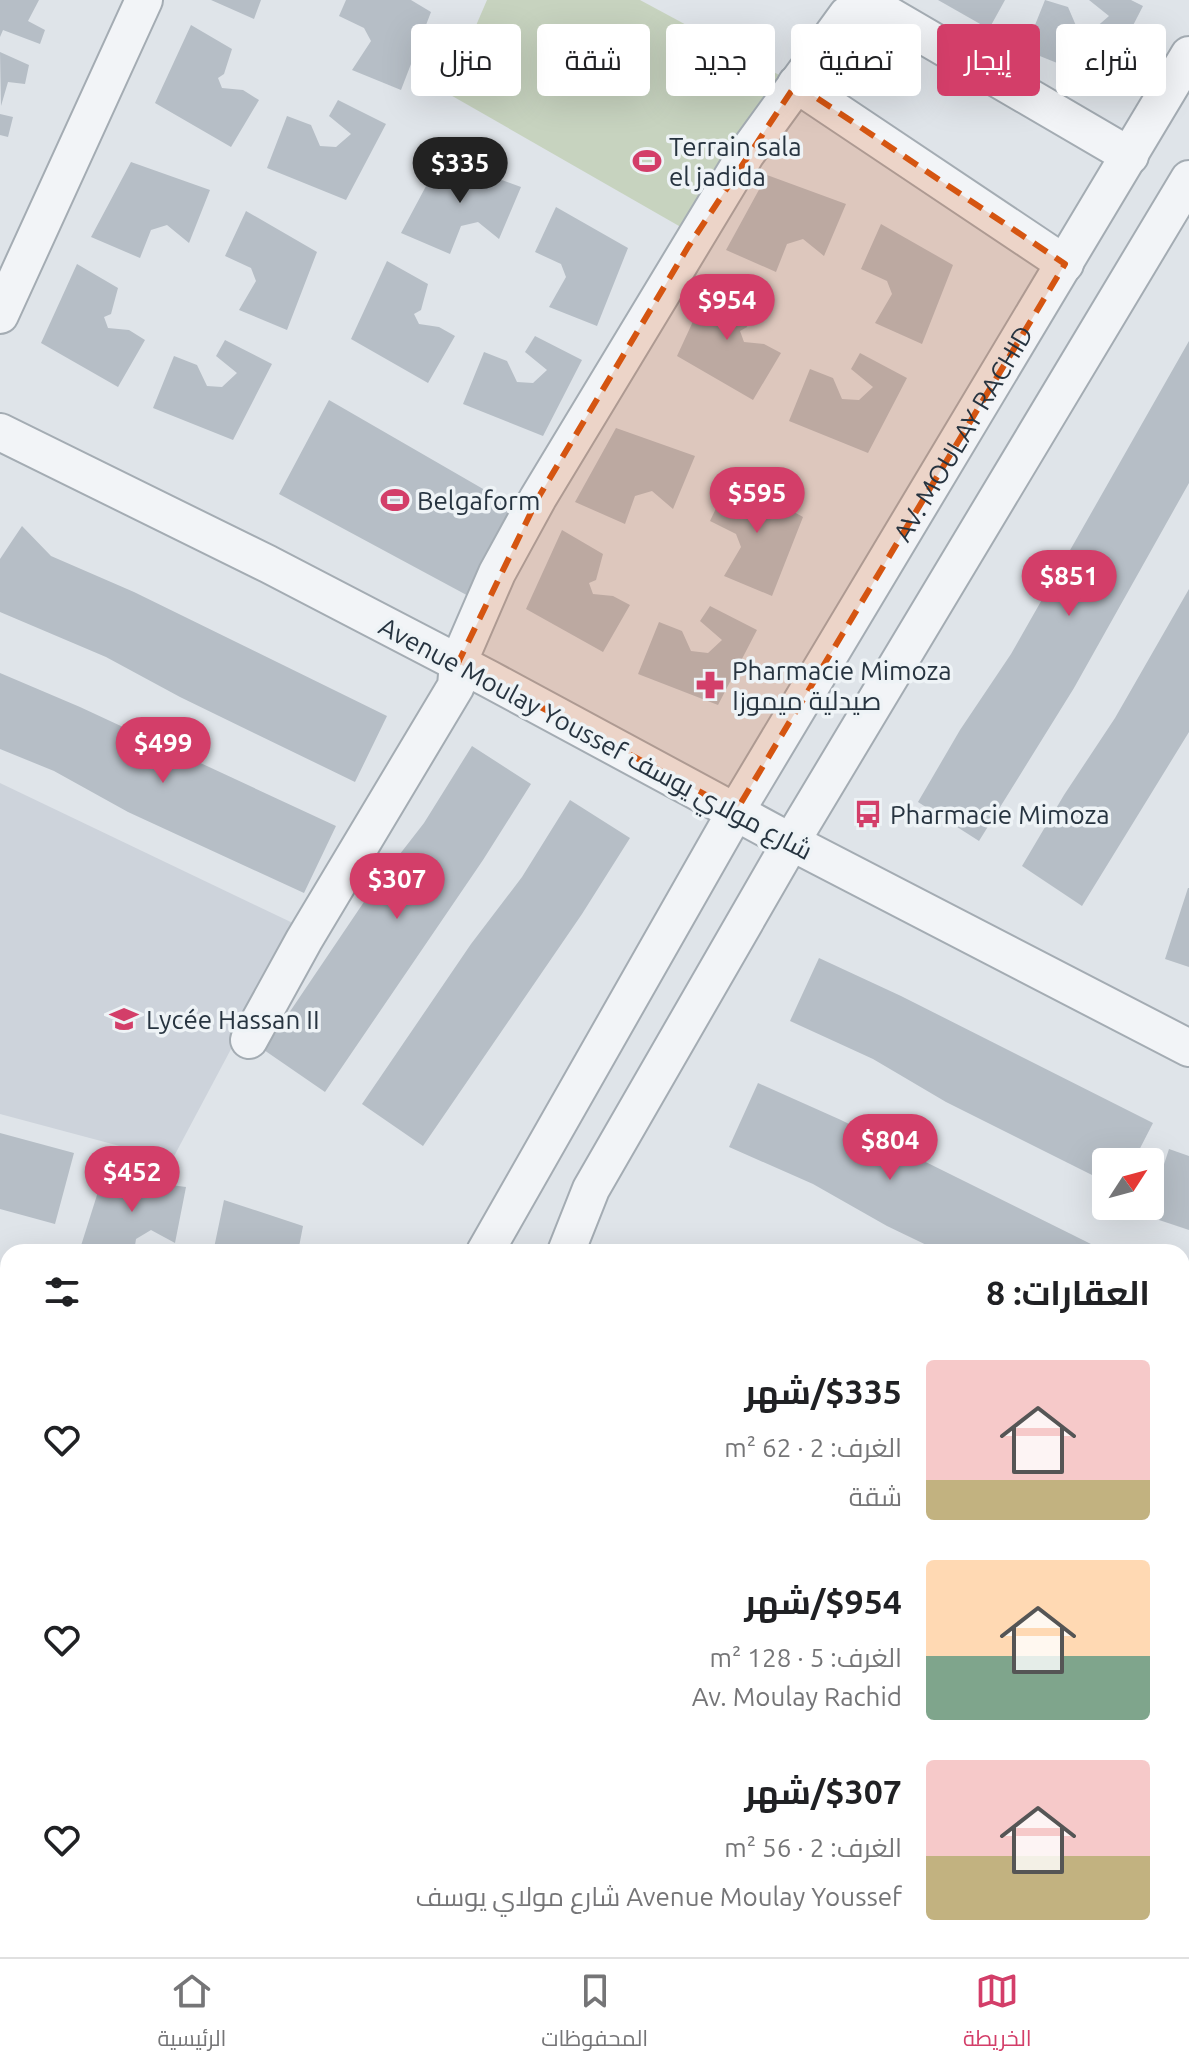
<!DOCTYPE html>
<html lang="ar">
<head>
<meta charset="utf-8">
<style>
	:root { --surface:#fff; --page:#f2f2f2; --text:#202124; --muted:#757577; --line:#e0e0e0; --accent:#d33e69 }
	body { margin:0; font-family:Ubuntu,Cairo,sans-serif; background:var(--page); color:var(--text); direction:rtl; height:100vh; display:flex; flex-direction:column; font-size:30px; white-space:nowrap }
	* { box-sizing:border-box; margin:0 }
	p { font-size:26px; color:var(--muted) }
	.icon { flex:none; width:44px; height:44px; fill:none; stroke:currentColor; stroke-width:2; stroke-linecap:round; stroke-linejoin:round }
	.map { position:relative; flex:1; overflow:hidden; direction:ltr }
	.panel { position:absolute; left:0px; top:1244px; width:1190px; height:714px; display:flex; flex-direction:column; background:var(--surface); border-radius:24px 24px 0 0; box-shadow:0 8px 32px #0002; direction:rtl }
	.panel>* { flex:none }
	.top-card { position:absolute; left:24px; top:24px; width:1142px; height:72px; direction:rtl; display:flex; gap:16px }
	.needle { width:52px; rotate:54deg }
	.buttons { position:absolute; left:1092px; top:1148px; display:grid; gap:16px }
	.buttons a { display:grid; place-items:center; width:72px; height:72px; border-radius:8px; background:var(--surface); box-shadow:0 8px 32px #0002; font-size:40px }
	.price { position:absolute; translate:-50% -68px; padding:0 18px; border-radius:28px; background:var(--accent); color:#fff; font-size:26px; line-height:52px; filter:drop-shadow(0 2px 4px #0008) }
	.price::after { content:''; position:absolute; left:50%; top:48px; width:24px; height:18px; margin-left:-12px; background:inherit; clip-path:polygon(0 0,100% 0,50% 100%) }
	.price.on { background:#222; color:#fff }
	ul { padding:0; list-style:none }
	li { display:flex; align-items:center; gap:24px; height:200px; padding:0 40px }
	li span { display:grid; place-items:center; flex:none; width:224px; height:160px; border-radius:8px; color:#555 }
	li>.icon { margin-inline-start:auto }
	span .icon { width:96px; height:96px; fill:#fffc; stroke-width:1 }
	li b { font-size:34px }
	h2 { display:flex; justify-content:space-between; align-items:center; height:96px; padding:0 40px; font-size:34px }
	.chip { padding:0 28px; border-radius:8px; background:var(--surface); box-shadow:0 8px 32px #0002; font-size:28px; line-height:72px }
	.chip.on { background:var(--accent); color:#fff }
	.tab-bar { display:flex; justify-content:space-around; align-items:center; height:112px; border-top:2px solid var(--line); background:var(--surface); font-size:22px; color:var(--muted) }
	.tab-bar a { display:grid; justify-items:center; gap:4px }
	.tab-bar .on { color:var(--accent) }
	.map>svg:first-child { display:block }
</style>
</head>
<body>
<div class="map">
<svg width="1189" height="1957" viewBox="0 0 1189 1957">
	<rect width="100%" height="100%" fill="#dfe4e9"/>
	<path fill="#cdd3db" d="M0 783 297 925 172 1160 0 1114Z"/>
	<path fill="#c7d3bf" d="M487 0H640L781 76 686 230 447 93Z
		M0 1737 8 1739V1950H257L256 1957H0Z
		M354 1950H594L599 1957H352Z"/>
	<path fill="#b6bec6" d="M0 0H39L28 21 45 30 40 44 3 30 0 37Z
		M211 0H261L254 19Z
		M346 0H411L431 12 401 90 352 70 371 41 364 28 339 16Z
		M938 0H1005L989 29Z
		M1045 0 1068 7 1077 28 1094 29 1109 16 1089 0H1131L1143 6 1104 82 1025 50Z
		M191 25 232 49 224 74 218 78 222 88 243 90 259 100 231 147 155 103Z
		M0 52 29 65 25 84 8 82 1 106Z
		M338 100 386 124 346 200 267 168 287 116 311 125 320 146 336 147 351 134 329 116Z
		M0 114 13 117 8 137 0 135Z
		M441 158 521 187 499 239 478 222 461 226 450 254 401 233Z
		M131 162 210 190 189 243 167 225 151 230 140 258 91 237Z
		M767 175 846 204 824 256 803 239 787 244 776 272 726 250Z
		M556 207 628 248 597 326 549 307 566 277 561 264 535 252Z
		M246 211 317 252 287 330 239 310 256 281 251 268 225 256Z
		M881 224 953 265 922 344 875 323 892 294 887 281 861 269Z
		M387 261 428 284 421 310 414 314 419 324 439 327 455 336 428 383 351 339Z
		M77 264 118 288 111 314 104 317 108 328 129 330 145 340 118 387 41 343Z
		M713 278 754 302 747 327 740 331 744 342 764 344 781 353 753 400 677 356Z
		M535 336 582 360 543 436 463 404 484 352 507 361 517 382 533 383 547 370 525 352Z
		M225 340 272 364 233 440 153 408 174 356 197 365 207 386 222 387 237 373 216 356Z
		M1189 341V483L1074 688 979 841 918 802 960 730 1011 654Z
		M860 353 907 378 868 453 789 421 810 369 833 378 842 399 859 400 873 387 851 369Z
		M329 400 511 505 474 599 279 494Z
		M616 428 695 456 673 509 652 491 635 496 625 524 575 502Z
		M731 477 803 517 772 596 724 576 741 547 736 534 710 521Z
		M22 526 51 556 134 592 387 716 355 782 180 697 106 657 0 612V559Z
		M562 530 603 554 596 580 589 583 593 594 613 596 630 605 603 652 526 609Z
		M1189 589V732L1082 906 1022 866 1064 795 1115 718Z
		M710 606 757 630 718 705 638 674 659 622 682 631 691 651 708 653 722 640 700 621Z
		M0 673 80 707 336 826 304 893 128 812 54 771 0 749Z
		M472 746 531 784 483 860 325 1092 264 1050 372 890 424 823Z
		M570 800 630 838 582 914 423 1146 362 1104 471 944 522 877Z
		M1188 888H1189V967L1165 959Z
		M819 958 901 996 1153 1123 1133 1162H1106V1182L946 1102 873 1059 790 1021Z
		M758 1083 841 1120 1093 1245 1090 1252H941L887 1226 813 1184 729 1147Z
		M0 1133 74 1153 55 1224 0 1209Z
		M1169 1149 1189 1156V1230L1147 1216Z
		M103 1176 186 1187 175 1243 151 1230 136 1239 134 1252H79Z
		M224 1200 303 1226 298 1252H229L214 1248Z
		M0 1276 8 1278 7 1354 0 1352Z
		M1182 1276 1189 1279V1356L1182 1354Z
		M1182 1431 1189 1433V1510L1182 1509Z
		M0 1479 8 1481V1553L0 1551Z
		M1182 1613 1189 1616V1670L1182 1668Z
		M0 1652 8 1654V1729L0 1726Z
		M1189 1900V1957H1122L1130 1950H1182V1906Z
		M634 1950H880L878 1957H639L633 1956Z"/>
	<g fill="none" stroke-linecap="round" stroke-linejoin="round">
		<defs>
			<g id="minor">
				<path d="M796 84 1065 264"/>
				<path d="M0 315 144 0"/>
				<path d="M0 432 268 564 489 679 791 842 1189 1048"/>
				<path d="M249 1040 304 940 456 686 458 663 497 573 538 498 746 154 847 15 858 8 873 6 1130 156"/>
				<path id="s1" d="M485 1252 736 811 1189 55"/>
				<path d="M566 1252 591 1189 791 842 1189 179"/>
				<path d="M0 1410 8 1412"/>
				<path d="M1182 1713 1189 1715"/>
				<path d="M1182 1788 1189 1790"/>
				<path d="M612 1950 617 1957"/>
				<path d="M278 1957 280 1950"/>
				<path d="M343 1957 345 1950"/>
				<path d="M924 1957 926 1950"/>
			</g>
		</defs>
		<use href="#minor" stroke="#a4acb3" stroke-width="40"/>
		<path stroke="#bdc2c7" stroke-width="5" stroke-dasharray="6 6" stroke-linecap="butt" d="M0 1737 8 1739"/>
		<use href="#minor" stroke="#f2f4f7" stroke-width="36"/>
	</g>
	<path fill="#d55511" fill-opacity="0.2" stroke="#d55511" stroke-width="6" stroke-dasharray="16 10" stroke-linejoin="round" d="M796 84 1065 264 736 811 458 663 538 498 688 247Z"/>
	<defs>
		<symbol id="stadium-bare" viewBox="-9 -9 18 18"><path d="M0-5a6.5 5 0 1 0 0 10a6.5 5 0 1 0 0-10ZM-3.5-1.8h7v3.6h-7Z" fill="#d33e69" stroke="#eef3f6" stroke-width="2.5" paint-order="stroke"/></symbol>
		<symbol id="pharmacy-bare" viewBox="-9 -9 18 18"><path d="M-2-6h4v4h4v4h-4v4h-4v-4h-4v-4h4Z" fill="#d33e69" stroke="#eef3f6" stroke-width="2.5" paint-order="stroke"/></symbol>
		<symbol id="bus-bare" viewBox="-9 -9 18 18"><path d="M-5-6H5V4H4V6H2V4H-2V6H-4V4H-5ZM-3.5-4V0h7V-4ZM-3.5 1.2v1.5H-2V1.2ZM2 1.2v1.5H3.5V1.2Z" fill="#d33e69" stroke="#eef3f6" stroke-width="2.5" paint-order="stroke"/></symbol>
		<symbol id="school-bare" viewBox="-9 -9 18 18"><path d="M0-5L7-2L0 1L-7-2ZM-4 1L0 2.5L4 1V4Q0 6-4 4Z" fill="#d33e69" stroke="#eef3f6" stroke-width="2.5" paint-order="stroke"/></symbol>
	</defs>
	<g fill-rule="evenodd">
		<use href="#stadium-bare" x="627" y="141" width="40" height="40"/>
		<use href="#stadium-bare" x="375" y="480" width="40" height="40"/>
		<use href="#pharmacy-bare" x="690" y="665" width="40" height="40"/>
		<use href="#bus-bare" x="848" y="794" width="40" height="40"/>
		<use href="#school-bare" x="104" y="999" width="40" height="40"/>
	</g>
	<g text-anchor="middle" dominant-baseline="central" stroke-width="7" stroke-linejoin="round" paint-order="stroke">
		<g font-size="26" fill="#273440" stroke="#eef3f6" text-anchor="start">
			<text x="669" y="146">Terrain sala<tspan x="669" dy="30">el jadida</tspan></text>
			<text x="417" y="500">Belgaform</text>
			<text x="732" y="670">Pharmacie Mimoza<tspan x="732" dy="30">صيدلية ميموزا</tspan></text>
			<text x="890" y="814">Pharmacie Mimoza</text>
			<text x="146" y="1019">Lycée Hassan II</text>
		</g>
		<g font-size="26" fill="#273440" stroke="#eef3f6">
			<text stroke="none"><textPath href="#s1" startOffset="948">AV. MOULAY RACHID</textPath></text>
			<text transform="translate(596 738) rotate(28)">Avenue Moulay Youssef شارع مولاي يوسف</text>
		</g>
	</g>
</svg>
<div class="buttons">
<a><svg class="needle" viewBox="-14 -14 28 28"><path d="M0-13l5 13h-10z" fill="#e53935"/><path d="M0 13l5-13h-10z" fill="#757577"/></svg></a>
</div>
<b class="price on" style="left:460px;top:205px">$335</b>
<b class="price" style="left:727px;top:342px">$954</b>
<b class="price" style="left:757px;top:535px">$595</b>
<b class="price" style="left:1069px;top:618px">$851</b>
<b class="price" style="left:163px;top:785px">$499</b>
<b class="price" style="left:397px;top:921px">$307</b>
<b class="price" style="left:890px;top:1182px">$804</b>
<b class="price" style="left:132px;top:1214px">$452</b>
<div class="top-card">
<a class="chip">شراء</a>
<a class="chip on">إيجار</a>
<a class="chip">تصفية</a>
<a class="chip">جديد</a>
<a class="chip">شقة</a>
<a class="chip">منزل</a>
</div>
<section class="panel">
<h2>العقارات: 8<svg class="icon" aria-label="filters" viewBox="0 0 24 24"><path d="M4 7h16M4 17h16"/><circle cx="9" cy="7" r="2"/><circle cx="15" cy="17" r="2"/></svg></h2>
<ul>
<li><span style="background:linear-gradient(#f6c9c9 75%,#c2b280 0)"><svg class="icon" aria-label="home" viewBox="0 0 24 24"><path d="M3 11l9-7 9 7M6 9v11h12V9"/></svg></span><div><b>$335/شهر</b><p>الغرف: 2 · 62 m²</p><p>شقة</p></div><svg class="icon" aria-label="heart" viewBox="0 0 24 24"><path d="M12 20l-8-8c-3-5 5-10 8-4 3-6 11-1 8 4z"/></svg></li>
<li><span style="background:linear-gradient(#ffd9b3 60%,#7fa58c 0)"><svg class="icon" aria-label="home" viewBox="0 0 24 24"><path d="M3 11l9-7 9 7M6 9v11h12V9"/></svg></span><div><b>$954/شهر</b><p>الغرف: 5 · 128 m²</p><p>Av. Moulay Rachid</p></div><svg class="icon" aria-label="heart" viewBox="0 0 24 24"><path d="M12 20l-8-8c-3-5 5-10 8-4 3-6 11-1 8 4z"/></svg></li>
<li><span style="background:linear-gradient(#f6c9c9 60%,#c2b280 0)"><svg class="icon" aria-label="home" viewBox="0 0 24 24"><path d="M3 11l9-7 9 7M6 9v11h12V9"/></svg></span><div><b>$307/شهر</b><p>الغرف: 2 · 56 m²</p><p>Avenue Moulay Youssef شارع مولاي يوسف</p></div><svg class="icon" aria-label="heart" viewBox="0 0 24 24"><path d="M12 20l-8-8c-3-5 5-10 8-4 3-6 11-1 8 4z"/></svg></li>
</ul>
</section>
</div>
<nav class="tab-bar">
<a class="on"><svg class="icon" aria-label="map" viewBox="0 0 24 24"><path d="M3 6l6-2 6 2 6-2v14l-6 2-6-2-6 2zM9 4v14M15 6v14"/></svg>الخريطة</a>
<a><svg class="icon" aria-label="saved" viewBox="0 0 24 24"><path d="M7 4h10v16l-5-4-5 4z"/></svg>المحفوظات</a>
<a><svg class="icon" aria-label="home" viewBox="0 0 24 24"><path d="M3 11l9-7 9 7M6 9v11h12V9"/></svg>الرئيسية</a>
</nav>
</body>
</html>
